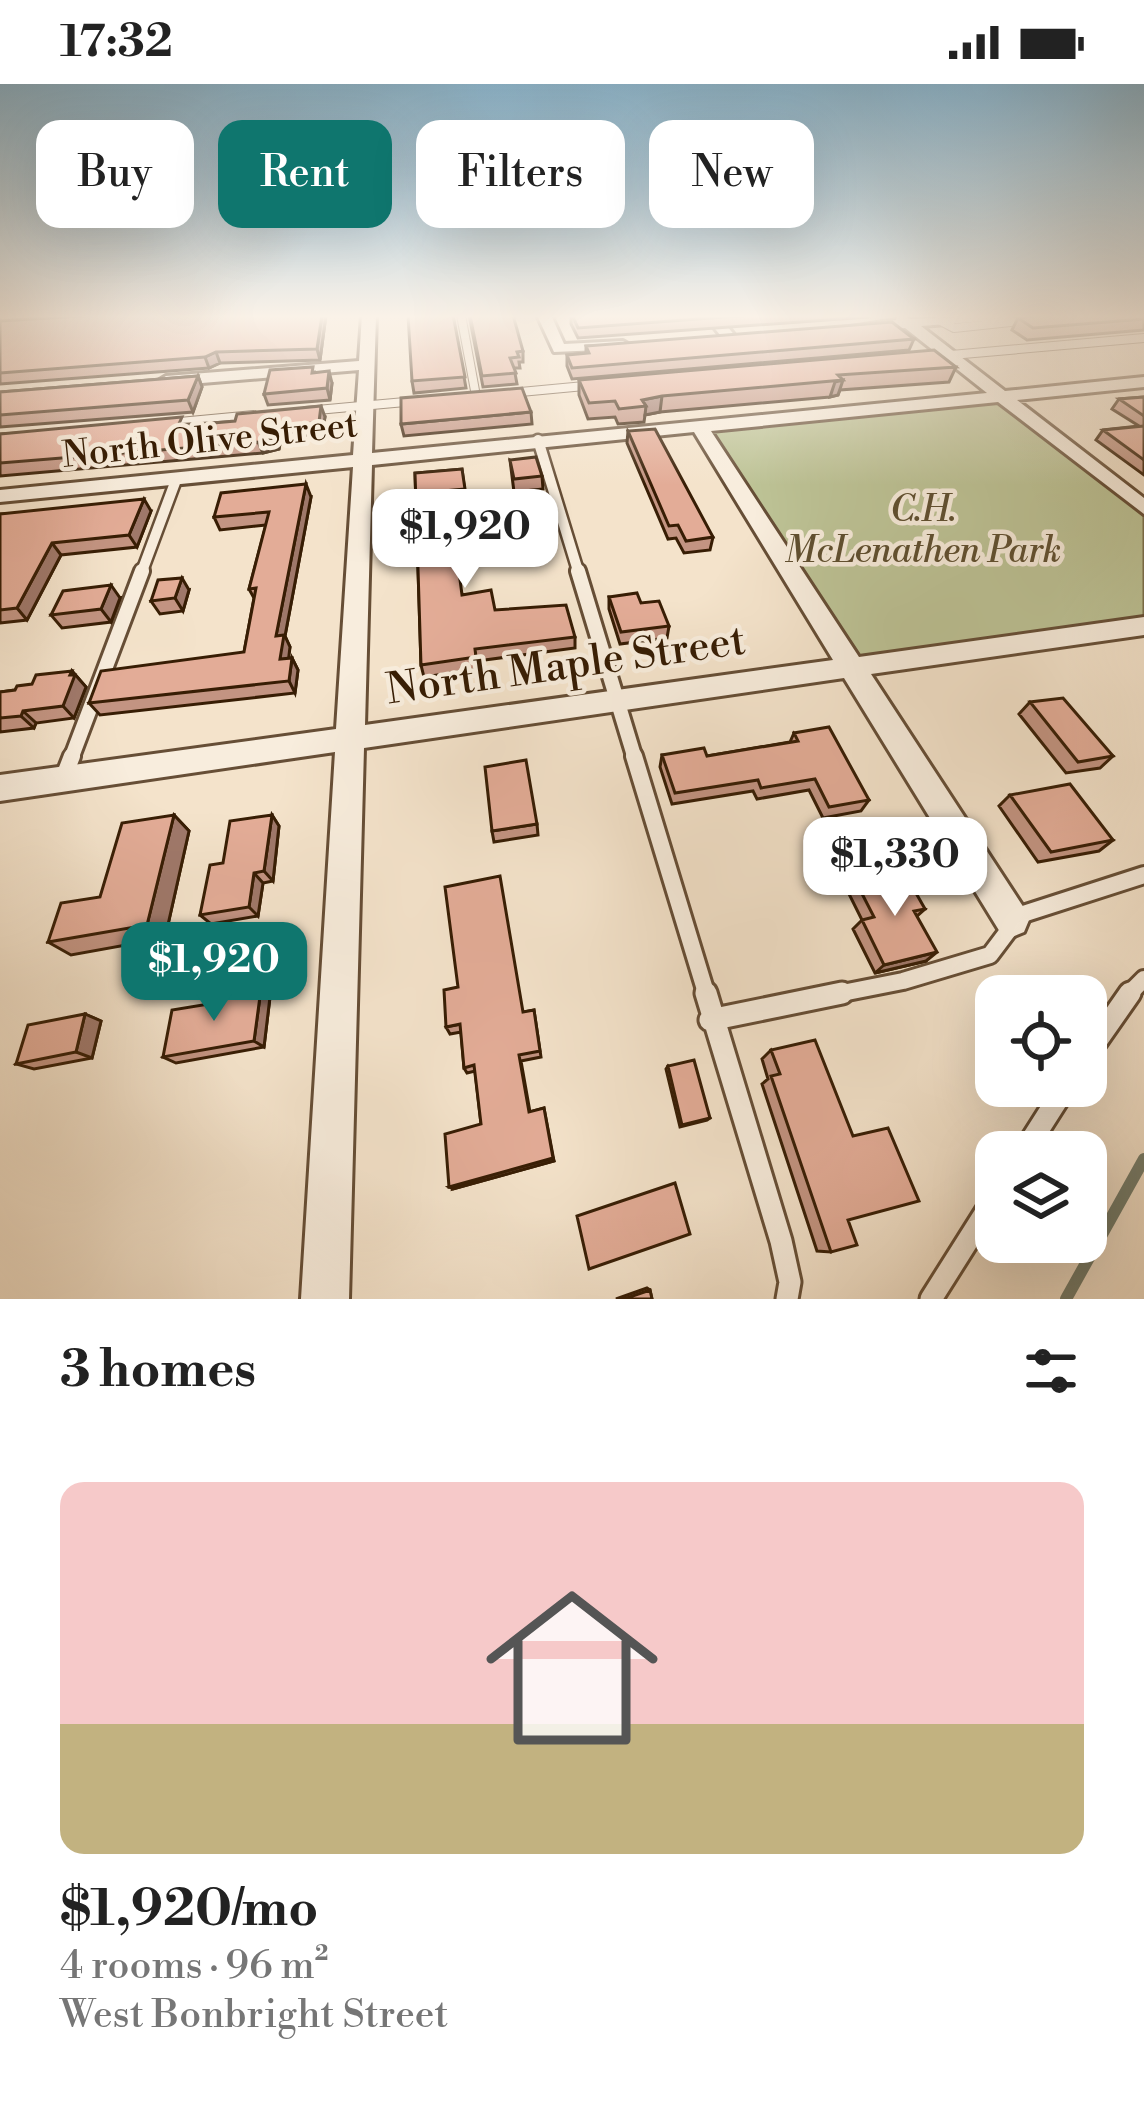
<!DOCTYPE html>
<html lang="en">
<head>
<meta charset="utf-8">
<style>
	:root { --surface:#fff; --page:#f6f6f6; --text:#222; --muted:#767676; --accent:#0f766e }
	body { margin:0; font-family:"Libre Bodoni",serif; background:var(--page); color:var(--text); height:100vh; display:flex; flex-direction:column; font-size:45px; white-space:nowrap }
	* { box-sizing:border-box; margin:0 }
	p { font-size:39px; color:var(--muted) }
	.icon { flex:none; width:66px; height:66px; fill:none; stroke:currentColor; stroke-width:2; stroke-linecap:round; stroke-linejoin:round }
	.map { position:relative; height:1215px; overflow:hidden }
	.details { display:flex; flex-direction:column; background:var(--surface); flex:1 }
	.details>* { flex:none }
	.hud { position:absolute; left:36px; top:36px; width:1074px; height:108px; display:flex; gap:24px }
	.tools { position:absolute; left:975px; top:891px; display:grid; gap:24px }
	.tools a { display:grid; place-items:center; width:132px; height:132px; border-radius:24px; background:var(--surface); box-shadow:0 12px 48px #0002; font-size:60px }
	.price { position:absolute; translate:-50% -102px; padding:0 27px; border-radius:24px; background:#fff; color:#222; font-size:39px; line-height:78px; filter:drop-shadow(0 3px 6px #0008) }
	.price::after { content:''; position:absolute; left:50%; top:72px; width:36px; height:27px; margin-left:-18px; background:inherit; clip-path:polygon(0 0,100% 0,50% 100%) }
	.price.current { background:var(--accent); color:#fff }
	ul { padding:0; list-style:none }
	li { display:grid; align-content:center; gap:24px; height:636px; padding:0 60px }
	li span { display:grid; place-items:center; height:372px; border-radius:24px; color:#555 }
	li>.icon { margin-inline-start:auto }
	span .icon { width:216px; height:216px; fill:#fffc; stroke-width:1 }
	li b { font-size:51px }
	h2 { display:flex; justify-content:space-between; align-items:center; height:144px; padding:0 60px; font-size:51px }
	.pill { padding:0 42px; border-radius:24px; background:var(--surface); box-shadow:0 12px 48px #0002; font-size:42px; line-height:108px }
	.pill.current { background:var(--accent); color:#fff }
	.status { display:flex; justify-content:space-between; align-items:center; height:84px; padding:0 60px; background:var(--surface); direction:ltr }
	.status svg { height:33px; fill:currentColor }
	.map>svg:first-child { display:block }
</style>
</head>
<body>
<div class="status"><b>17:32</b><svg viewBox="0 0 49 12"><path d="M0 12V9h3v3zM5 12V6h3v6zM10 12V3h3v9zM15 12V0h3v12zM26 1h20v11H26zM47 4h2v5h-2z"/></svg></div>
<div class="map">
<svg width="1144" height="1215" viewBox="0 0 1144 1215">
	<rect width="100%" height="100%" fill="#f4e3cb"/>
	<filter id="stains"><feTurbulence type="fractalNoise" baseFrequency=".00167" numOctaves="4"/><feColorMatrix values="0 0 0 0 .2 0 0 0 0 .09 0 0 0 0 .02 0 0 0 .5 -.17"/></filter>
	<radialGradient id="worn" r=".72"><stop offset=".6" stop-color="#630" stop-opacity="0"/><stop offset="1" stop-color="#630" stop-opacity=".3"/></radialGradient>
	<path fill="#bdc396" stroke="#7a704d" stroke-width="3" d="M1001 313 1144 424V542L854 584 698 341Z"/>
	<g fill="none" stroke-linecap="round" stroke-linejoin="round">
		<path stroke="#747e6e" stroke-width="12" d="M1066 1215 1144 1075"/>
		<defs>
			<path id="lane-far4" d="M461 231 476 312
				M939 236 954 244 1039 235 1033 231
				M940 272 1144 254
				M510 309 595 301
				M306 327 416 317
				M169 339 254 331"/>
			<path id="lane-far3" d="M538 356 579 490
				M141 490 176 396"/>
			<path id="lane-far2" d="M578 487 635 675
				M71 675 142 487"/>
			<path id="lane-far1" d="M634 672 707 912
				M63 695 72 672
				M827 912 903 897 990 871 1020 831 1144 791
				M1127 912 1144 895"/>
			<path id="lane" d="M706 909 781 1157 790 1198 787 1215
				M710 936 842 909
				M1086 972 1130 909
				M1024 1068 1066 1002
				M931 1215 996 1112"/>
			<path id="street" d="M362 231H376L372 369 987 309 905 244 858 247 851 243 896 236 898 231 911 235 1017 231 1010 235 921 242 1005 307 1144 293V303L1017 316 1144 414V430L998 318 711 347 859 573 1144 533V551L871 590 1024 824 1029 836 1024 848 1012 853 1000 848 844 594 364 664 349 1215H301L335 668 0 717V691L336 645 353 383 0 418V406L353 371 359 286 166 302 158 297 166 292 359 277ZM694 348 833 576 365 641 372 381Z
				M537 231H551L564 260 623 257 630 261 623 265 554 268Z
				M704 231H718L736 253 734 256H724Z"/>
		</defs>
		<use href="#lane-far4" stroke="#664e36" stroke-width="10"/>
		<use href="#lane-far3" stroke="#664e36" stroke-width="15"/>
		<use href="#lane-far2" stroke="#664e36" stroke-width="20"/>
		<use href="#lane-far1" stroke="#664e36" stroke-width="22"/>
		<use href="#lane" stroke="#664e36" stroke-width="27"/>
		<use href="#street" stroke="#664e36" stroke-width="6"/>
		<use href="#lane-far4" stroke="#f8eddd" stroke-width="8"/>
		<use href="#lane-far3" stroke="#f8eddd" stroke-width="10"/>
		<use href="#lane-far2" stroke="#f8eddd" stroke-width="14"/>
		<use href="#lane-far1" stroke="#f8eddd" stroke-width="16"/>
		<use href="#lane" stroke="#f8eddd" stroke-width="21"/>
		<use href="#street" fill="#f8eddd" fill-rule="evenodd"/>
	</g>
	<path fill="#c39482" stroke="#371d04" stroke-width="3" d="M97 231H326L320 276 220 279 209 284 0 300V237Z
		M469 231 523 267V278H519L520 284H514L517 300 483 303Z
		M571 231H869L868 233 578 254 571 240Z
		M1144 231V246L1027 256 1012 246 1018 234Z
		M453 232 466 304 414 309 412 297Z
		M914 255 909 266 572 295 567 282V271L586 269V262Z
		M956 283 949 298 840 306 838 311 830 313 660 328 645 331 644 338 618 340 615 333 588 335 579 311V296Z
		M315 288 332 299 330 316 268 321 264 310Z
		M198 292 202 303 193 328 0 343V308Z
		M1144 313V391L1096 356 1103 346 1139 342 1112 325 1119 315Z
		M531 328 532 340 404 352 401 340Z
		M325 333 322 349 281 355 279 365 263 369 0 392V350Z
		M628 347 713 453 710 466 684 469 676 454 668 455 627 359Z
		M510 376 542 392 543 405 514 408Z
		M462 385 466 417 444 419 450 473 462 510 495 526 575 553V564L477 577 478 585 424 593 421 581 415 389Z
		M311 413 285 552 290 563 288 574H292L298 586 295 609 100 631 89 619 244 568 254 514 249 505 266 441 220 446 214 433Z
		M151 427 137 463 61 471 27 536 0 539V430Z
		M189 506 183 527 160 530 151 517Z
		M609 513 641 519 669 542 667 554 620 560 609 525Z
		M120 514 111 538 62 544 51 531Z
		M72 587 86 603 74 634 36 639 34 644 0 648V608L15 606Z
		M1030 618 1113 672 1100 684 1066 689 1019 630Z
		M794 649 869 716 861 727 823 734 809 706 757 715 753 707 672 720 660 683 662 671 707 672 790 658Z
		M1010 711 1113 756 1099 767 1038 778 999 722Z
		M174 731 189 747 165 854 71 871 48 858 100 813Z
		M272 731 279 742 273 797 263 799 258 832 211 840 200 831 223 779Z
		M537 740 538 751 494 758 492 747Z
		M856 798 925 825 917 832 926 877 875 889 853 845 862 836 848 808Z
		M270 913 264 963 176 979 163 973Z
		M534 926 541 973 521 977 530 1028 544 1024 554 1077 453 1105 481 1040 475 987 467 989 464 984 461 948 450 950 446 943Z
		M85 930 101 937 92 974 34 985 16 980Z
		M771 966 848 1136 831 1168 817 1167 762 1000 768 995 762 975Z
		M668 982 710 1034 707 1036 680 1043 666 985Z
		M647 1204 650 1206 652 1215H616Z"/>
	<path fill="#9f786a" stroke="#371d04" stroke-width="3" d="M322 231H326L320 276 317 265Z
		M216 268 220 279 209 284 205 273Z
		M329 287 332 299 330 316 327 304Z
		M198 292 202 303 193 328 188 316Z
		M843 296 838 311 830 313 835 298Z
		M662 312 660 328 645 331 646 322 642 316Z
		M321 322 325 333 322 349 281 355 279 365 263 369 258 358 277 344Z
		M306 400 311 413 285 552 290 563 287 588 280 575 276 552Z
		M144 415 151 427 137 463 129 451Z
		M52 459 61 471 27 536 17 524Z
		M182 494 189 506 183 527 175 514Z
		M111 501 120 514 111 538 101 525Z
		M292 574 298 586 295 609 289 597Z
		M72 587 86 603 74 634 63 622Z
		M23 627 36 639 34 644 21 632Z
		M174 731 189 747 165 854 147 841Z
		M272 731 279 742 273 797 264 787Z
		M254 789 263 799 258 832 249 823Z
		M937 868 926 877 875 889 884 881Z
		M261 905 270 913 264 963 254 957Z
		M85 930 101 937 92 974 76 968Z
		M553 1074 554 1077 453 1105 449 1103Z"/>
	<path fill="#e3ac97" stroke="#371d04" stroke-width="3" d="M97 231H322L317 265 216 268 205 273 0 289V237Z
		M408 231H453L465 293 412 297Z
		M470 231H513L523 267 517 268 519 273 510 274 516 289 482 292Z
		M572 231H752L578 244Z
		M1039 231H1144V235L1033 244 1018 234Z
		M892 238 914 255 572 284 567 271 589 269 586 262Z
		M934 266 956 283 838 291 843 296 662 312 642 316 646 322 619 325 615 317 589 319 579 296Z
		M313 283 312 289 329 287 327 304 264 310 270 286Z
		M198 292 188 316 0 331V308Z
		M522 304 531 328 401 340V314Z
		M1144 313V332L1119 315Z
		M321 322 319 338 277 344 275 354 258 358 0 379V350L182 333 178 342 235 337 237 330Z
		M1144 342V376L1103 346Z
		M655 345 713 453 686 457 678 441 669 442 628 347Z
		M536 373 542 392 514 395 510 376Z
		M462 385 465 405 442 407 449 473 457 472 462 511 491 506 495 526 566 521 575 553 475 565 476 573 421 581 415 389Z
		M306 400 276 552 284 551 280 575 292 574 289 597 89 619 101 587 244 568 256 504 249 505 269 428 214 433 221 409Z
		M144 415 129 451 52 459 17 524 0 526V430Z
		M182 494 175 514 151 517 158 496Z
		M111 501 101 525 51 531 63 507Z
		M637 509 641 519 659 517 669 542 621 548 609 513Z
		M72 587 70 591H75L63 622 23 627 21 632 0 634V608L15 606 17 602 32 600 36 591Z
		M1063 614 1113 672 1078 678 1030 618Z
		M829 643 869 716 829 723 815 695 761 704 758 696 675 709 662 671 704 664 707 672 798 657 794 649Z
		M526 676 537 740 492 747 485 683Z
		M1070 700 1113 756 1051 768 1010 711Z
		M174 731 147 841 48 858 61 819 100 813 122 739Z
		M272 731 264 787 254 789 249 823 200 831 210 781 223 779 230 737Z
		M904 788 925 825 914 827 937 868 884 881 862 836 874 833 856 798Z
		M500 792 523 928 534 926 540 967 519 971 529 1028 544 1024 553 1074 449 1103 445 1050 481 1040 474 981 464 984 460 940 446 943 444 906 458 903 445 803Z
		M261 905 254 957 163 973 172 926 209 920 210 914Z
		M85 930 76 968 16 980 28 941Z
		M815 956 853 1052 888 1044 919 1117 848 1136 857 1161 831 1168 771 992 780 990 771 966Z
		M694 976 710 1034 682 1041 668 982Z
		M675 1099 690 1150 589 1185 577 1132Z
		M650 1206 652 1215H624Z"/>
	<linearGradient id="sky" x2="0" y2="1"><stop stop-color="#89b8d4"/><stop offset="0.58" stop-color="#faf2e8"/><stop offset="1" stop-color="#faf2e8" stop-opacity="0"/></linearGradient>
	<rect width="1144" height="401" fill="url(#sky)"/>
	<g text-anchor="middle" dominant-baseline="central" stroke-width="9" stroke-linejoin="round" paint-order="stroke">
		<g font-size="36" fill="#371d04" stroke="#f8eddd">
			<text transform="translate(210 357) rotate(-6)">North Olive Street</text>
		</g>
		<g font-size="36" font-style="italic" fill="#5f4f30" stroke="#f8eddd">
			<text x="923" y="426">C.H.<tspan x="923" dy="41">McLenathen Park</tspan></text>
		</g>
		<g font-size="42" fill="#371d04" stroke="#f8eddd">
			<text transform="translate(566 582) rotate(-8)">North Maple Street</text>
		</g>
	</g>
	<rect width="100%" height="100%" filter="url(#stains)"/>
	<rect width="100%" height="100%" fill="url(#worn)"/>
</svg>
<div class="tools">
<a><svg class="icon" aria-label="locate" viewBox="0 0 24 24"><circle cx="12" cy="12" r="6"/><path d="M12 2v4M12 18v4M2 12h4M18 12h4"/></svg></a>
<a><svg class="icon" aria-label="layers" viewBox="0 0 24 24"><path d="M12 4l9 5-9 5-9-5zM3 14l9 5 9-5"/></svg></a>
</div>
<b class="price" style="left:465px;top:507px">$1,920</b>
<b class="price" style="left:895px;top:835px">$1,330</b>
<b class="price current" style="left:214px;top:940px">$1,920</b>
<div class="hud">
<a class="pill">Buy</a>
<a class="pill current">Rent</a>
<a class="pill">Filters</a>
<a class="pill">New</a>
</div>
</div>
<section class="details">
<h2>3 homes<svg class="icon" aria-label="filters" viewBox="0 0 24 24"><path d="M4 7h16M4 17h16"/><circle cx="9" cy="7" r="2"/><circle cx="15" cy="17" r="2"/></svg></h2>
<ul>
<li><span style="background:linear-gradient(#f6c9c9 65%,#c2b280 0)"><svg class="icon" aria-label="home" viewBox="0 0 24 24"><path d="M3 11l9-7 9 7M6 9v11h12V9"/></svg></span><div><b>$1,920/mo</b><p>4 rooms · 96 m²</p><p>West Bonbright Street</p></div></li>
</ul>
</section>
</body>
</html>
